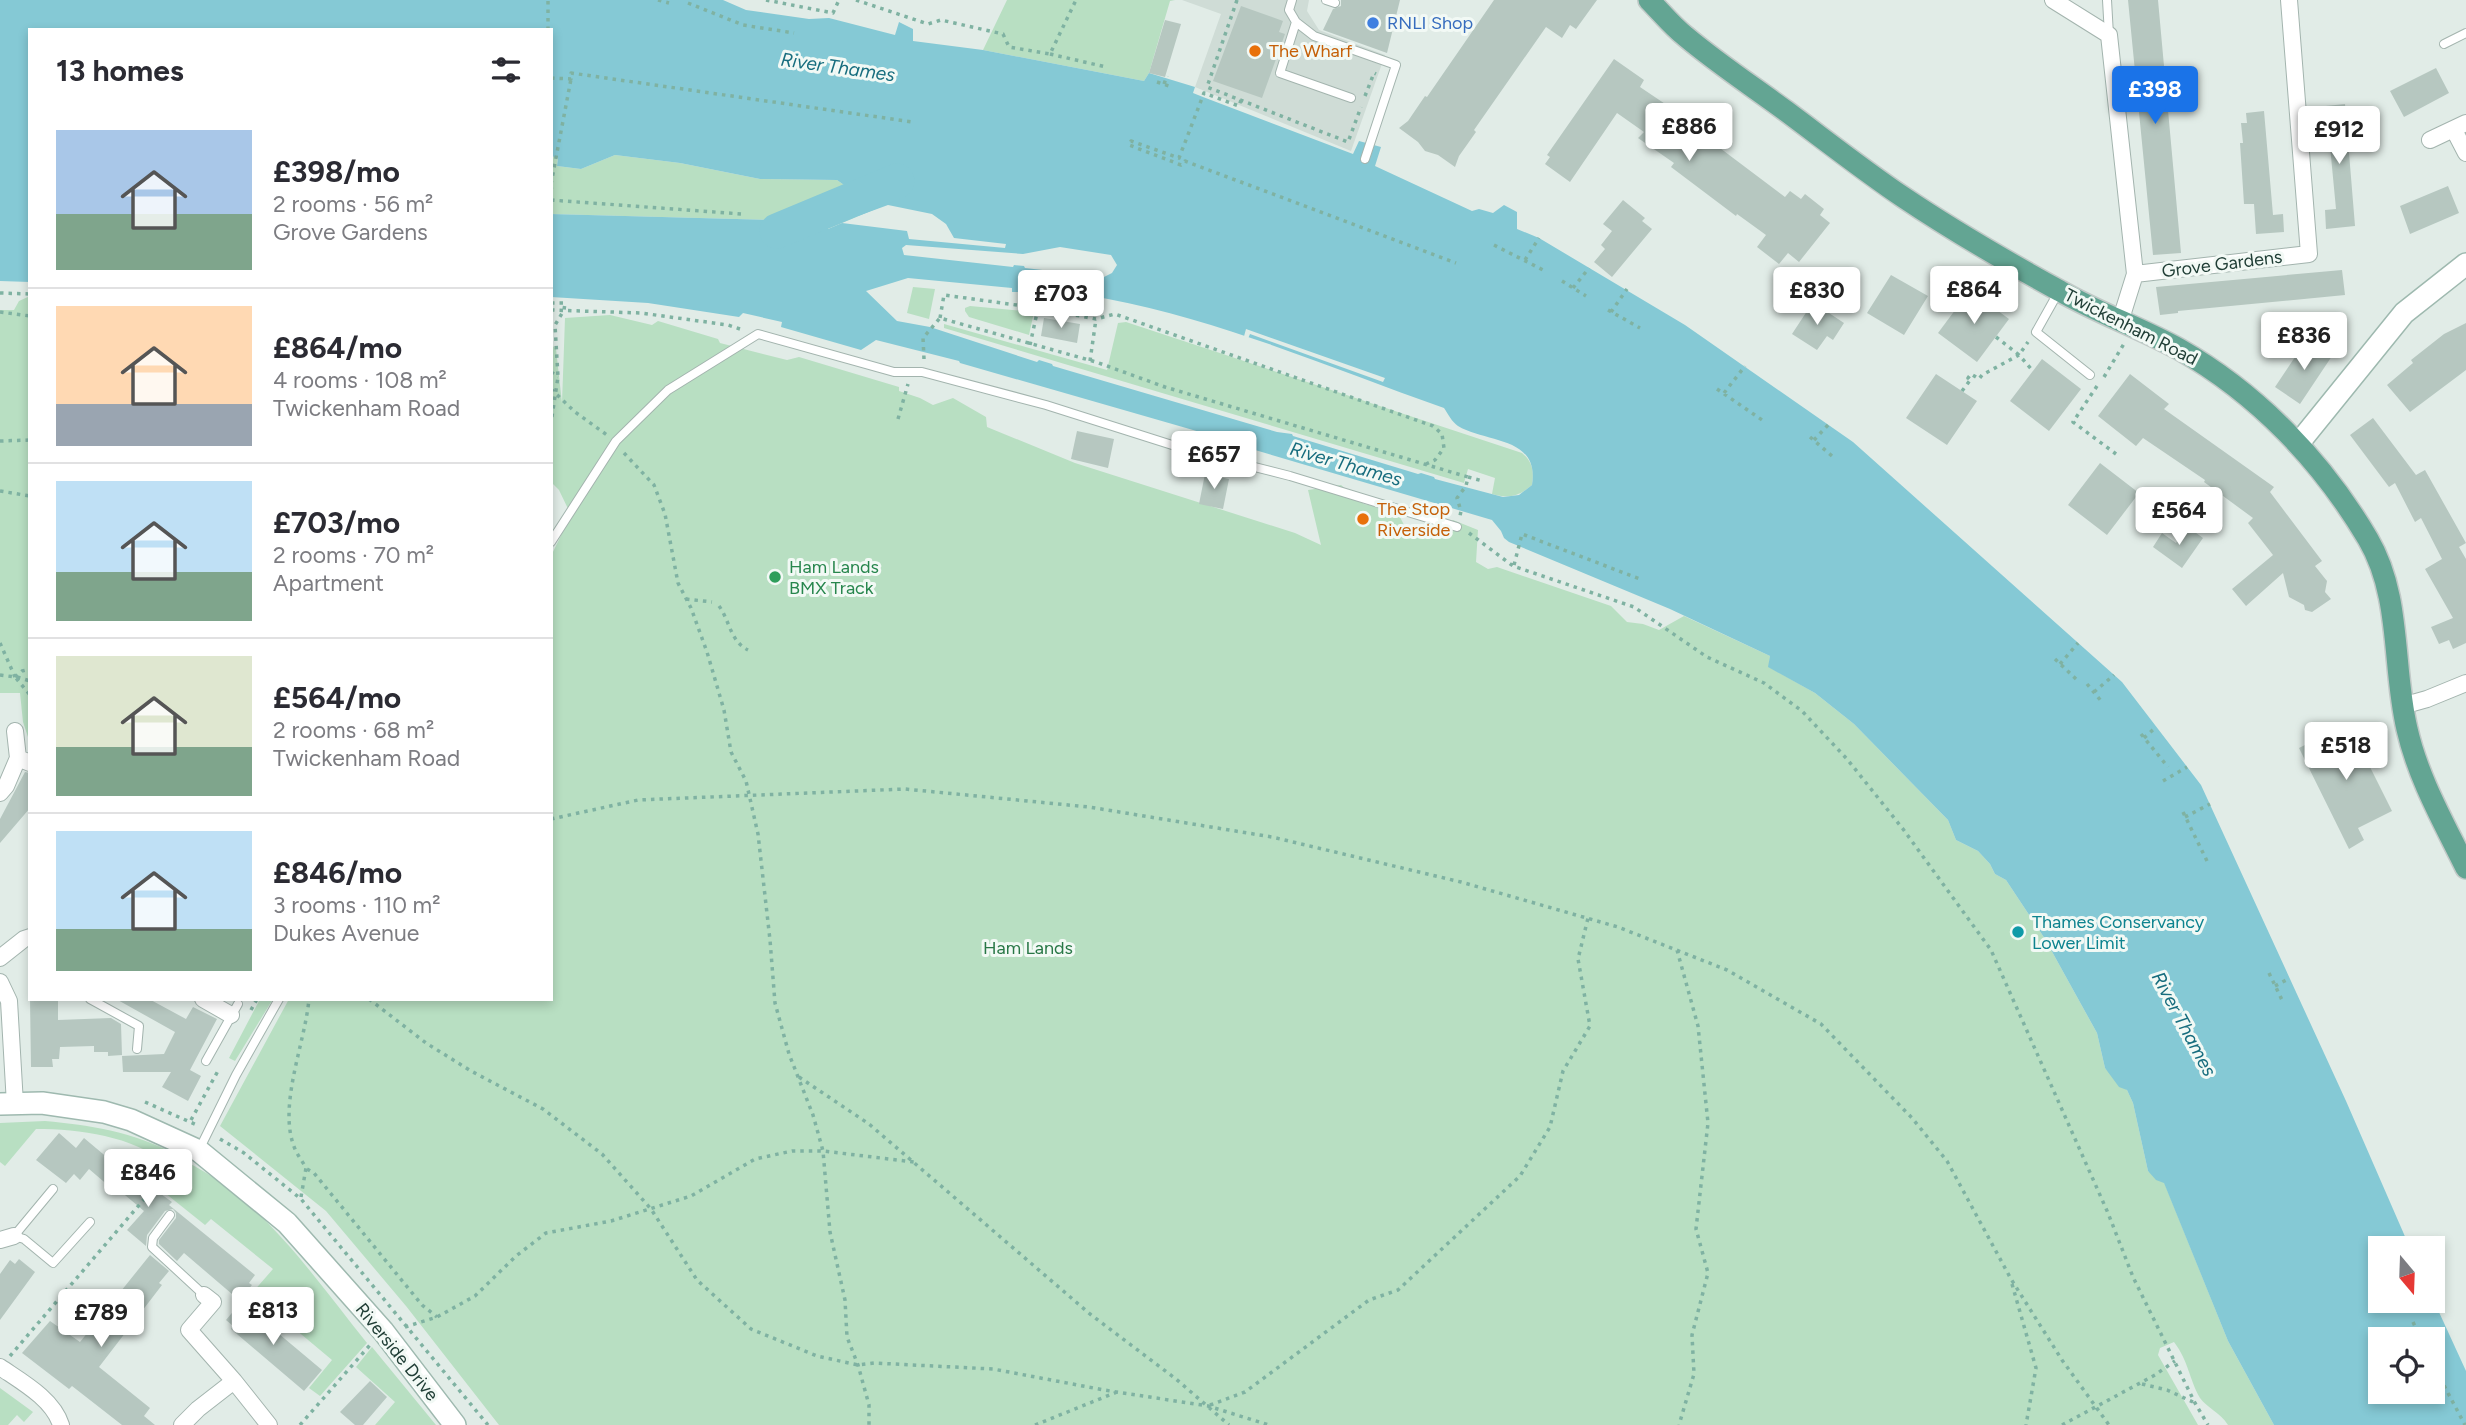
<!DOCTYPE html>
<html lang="en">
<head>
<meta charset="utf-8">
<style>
	:root { --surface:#fff; --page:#f7f7f7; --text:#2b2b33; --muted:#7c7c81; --line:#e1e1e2; --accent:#1a73e8 }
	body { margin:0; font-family:Figtree,sans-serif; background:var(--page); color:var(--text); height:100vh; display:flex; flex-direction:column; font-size:26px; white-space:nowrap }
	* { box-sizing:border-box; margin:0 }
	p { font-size:23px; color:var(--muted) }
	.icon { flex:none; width:38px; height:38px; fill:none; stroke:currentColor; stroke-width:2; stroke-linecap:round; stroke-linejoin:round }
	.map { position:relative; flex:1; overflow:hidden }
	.drawer { position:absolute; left:28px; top:28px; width:525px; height:973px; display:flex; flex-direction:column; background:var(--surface); border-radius:0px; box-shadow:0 4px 10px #0003 }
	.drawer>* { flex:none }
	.needle { width:46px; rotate:161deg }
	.buttons { position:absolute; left:2368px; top:1236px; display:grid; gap:14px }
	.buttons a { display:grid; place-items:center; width:77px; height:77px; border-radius:0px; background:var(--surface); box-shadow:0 4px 10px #0003; font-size:35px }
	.price { position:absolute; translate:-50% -60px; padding:0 16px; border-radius:7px; background:#fff; color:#222; font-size:23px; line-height:46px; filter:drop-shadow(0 2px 4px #0008) }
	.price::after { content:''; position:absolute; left:50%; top:42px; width:21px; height:16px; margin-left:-10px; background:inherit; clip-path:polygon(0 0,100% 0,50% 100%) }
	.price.on { background:var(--accent); color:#fff }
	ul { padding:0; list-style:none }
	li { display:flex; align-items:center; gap:21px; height:175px; padding:0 28px }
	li+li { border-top:2px solid var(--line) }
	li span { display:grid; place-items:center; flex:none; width:196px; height:140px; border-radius:0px; color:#555 }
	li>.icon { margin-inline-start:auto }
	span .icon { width:84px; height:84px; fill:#fffc; stroke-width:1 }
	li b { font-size:30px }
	h2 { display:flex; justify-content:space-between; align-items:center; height:84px; padding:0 28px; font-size:30px }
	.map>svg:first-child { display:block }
</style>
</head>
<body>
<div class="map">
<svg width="2466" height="1425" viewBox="0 0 2466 1425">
	<rect width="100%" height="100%" fill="#e1ece7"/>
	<path fill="#cfdcd6" d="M1309 0 1307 11 1319 30 1385 55 1351 151 1195 87 1221 14 1182 0Z"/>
	<path fill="#b8dfc2" d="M1007 0H1175L1170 1 1149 73 1144 81 983 50Z
		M615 155 680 163 760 179 837 180 844 185 858 216 827 229 817 203 776 220 551 214V156L558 157 557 166 581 169Z
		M913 287 935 289 929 319 907 313Z
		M30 296V743L23 722 20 693H0V310H14L19 301Z
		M970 306 1034 312 1029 335 969 317 965 311V308Z
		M610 315 652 325 658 321 718 339 720 343 787 360 799 357 899 387V391L920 398 933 405 953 398 986 417 987 427 1075 463 1295 533 1321 545 1308 490 1341 485 1364 504 1397 511 1408 533 1423 538 1453 520 1478 530 1476 562 1488 569 1497 567 1611 606 1627 622 1643 624 1659 630 1684 616 1770 656 1769 667 1815 693 1854 724 1948 820 1956 840 1978 851 1990 864 1995 874 2006 880 2045 939 2097 1033 2105 1068 2127 1090 2133 1103 2148 1171 2164 1182 2228 1341 2274 1425H2228C2220 1412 2207 1408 2200 1398 2189 1379 2189 1362 2174 1342L2160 1348 2158 1355 2198 1425H499L406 1306 326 1211 220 1126 289 999H551V556L571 515 559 490 551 482V344L556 349 562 403 565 318Z
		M1126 322 1522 453C1533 462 1534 472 1532 485 1519 496 1509 499 1492 494L1495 478 1468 469 1464 483 944 328V324L1107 370 1118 323Z
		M260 999H273L235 1061 229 1058Z
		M45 1121C90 1125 134 1132 175 1154L167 1164C132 1136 80 1129 36 1129L5 1166 0 1162V1123Z
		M185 1161C263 1200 313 1276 367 1343L320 1396 309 1388 332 1360 252 1293 273 1269 211 1219 205 1225 160 1189Z
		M372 1347 436 1425H375L395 1402 356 1367Z
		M0 1388 33 1412 24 1422 17 1415 8 1425H0Z"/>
	<path fill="#85c9d5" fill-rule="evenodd" d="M0 0H723L746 10 809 19 829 18 895 35 899 22 913 29V41L983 50 1144 81 1149 73 1195 87 1193 93 1203 97 1353 154 1359 141 1381 147 1375 166 1472 211 1479 209 1493 213 1504 205 1517 212V229L1539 238 1685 325 1853 442 2122 682 2201 785 2346 1101 2410 1248H2380V1300L2433 1299 2466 1371V1425H2274L2228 1341 2164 1183 2156 1180 2148 1171 2133 1103 2127 1090 2119 1087 2105 1068 2097 1033 2045 939 2006 880 1995 874 1990 864 1978 851 1956 840 1948 820 1854 724 1815 693 1768 667 1770 656 1670 609 1509 542 1504 538 1501 531 1492 520 1201 434 1200 432 960 363 959 361 876 340 861 350 781 327 782 322 743 313 739 317 648 303 551 297V214L775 220 817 202 828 229 842 223 907 231 909 239 1005 248 1006 244 954 238 946 224 932 214 888 205 858 216 844 185 837 180 760 179 680 163 615 155 581 169 557 166 558 158 551 156V30H30V282L0 281ZM906 245 1023 254 1060 247 1111 255 1117 265 1112 273 1104 277 1025 268 1024 266 1014 265 1013 267 904 255 902 248ZM908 278 1012 288V292H1022L1023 290C1051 293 1080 293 1108 299 1223 321 1334 369 1444 408 1448 414 1452 422 1458 426 1486 443 1540 436 1532 485L1519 495 1503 497 1435 479 1434 477 1421 473 1418 474 1293 436 1292 434 1277 432 1053 366 1052 364 1039 360 1037 362 930 327 897 321 866 291ZM2380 1339H2432V1391H2380Z"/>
	<path fill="#e1ece7" d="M1246 329 1385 378 1383 382 1250 334 1247 341 1243 340Z"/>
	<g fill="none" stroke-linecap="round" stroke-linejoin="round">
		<path stroke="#85c9d5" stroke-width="35" d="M777 231 897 181"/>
	</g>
	<path fill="#b6c7c0" d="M1341 0H1400L1387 53 1323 30 1333 9 1341 6Z
		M1494 0H1597L1576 29 1570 25 1562 38 1546 27 1474 130 1476 132 1459 156 1455 167 1438 155 1425 151 1418 142 1399 128 1408 121 1425 96 1427 97Z
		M2128 0H2158L2181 253 2153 255Z
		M1241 6 1283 21 1279 32 1285 34 1262 98 1213 81Z
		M1165 20 1181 24 1165 77 1149 73Z
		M1614 59 1644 80 1640 87 1686 118 1684 121 1785 197 1790 191 1801 199 1805 194 1824 209 1820 215 1830 223 1799 262 1788 253 1779 264 1757 247 1766 235 1737 214 1736 216 1671 167 1674 163 1638 138 1644 132 1617 113 1570 182 1545 164 1550 157 1547 155Z
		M2436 68 2449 93 2404 117 2390 91Z
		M2345 104 2355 226 2326 229 2325 210 2336 209 2328 125H2317L2316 107Z
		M2264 111 2273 215 2283 214 2284 232 2256 234 2254 204H2244L2240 143H2243L2241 123H2247L2246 113Z
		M2448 186 2459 213 2410 234 2400 206Z
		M1623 200 1645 218 1642 221 1652 229 1612 277 1594 262 1605 249 1601 245 1612 231 1603 224Z
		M2342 270 2345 295 2178 311V313L2160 315 2156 287Z
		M1891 275 1928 296 1904 335 1867 313Z
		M1970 290 2009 319 1977 362 1938 333Z
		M1811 305 1824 314 1826 311 1844 323 1833 340 1827 336 1817 350 1792 334Z
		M1044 318 1080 324 1077 343 1041 336Z
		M2466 323V370L2410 412 2387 385 2413 363 2411 360 2444 334Z
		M2307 339 2332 356 2300 404 2275 387Z
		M2042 359 2081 389 2049 431 2010 401Z
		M1936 374 1977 401 1947 445 1906 418Z
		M2130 374 2169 404 2164 409 2274 487 2270 492 2322 561 2315 566 2327 581 2325 592 2331 599 2312 612 2305 610 2304 605 2289 597 2283 573 2246 606 2232 589 2273 555 2248 523 2253 518 2204 482 2205 480 2143 438 2136 446 2098 416Z
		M2373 418 2416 475 2425 470 2466 543 2459 547 2466 559V643L2453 649 2449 640 2439 644 2431 627 2453 618 2425 569 2442 559 2421 518 2415 522 2395 483 2389 487 2350 435Z
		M1077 431 1114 439 1108 468 1071 459Z
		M2100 463 2139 493 2107 535 2068 505Z
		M1205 474 1229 479 1223 509 1199 504Z
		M2188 527 2203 538 2182 568 2153 547 2162 533 2176 543Z
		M2348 723 2392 811 2358 828 2364 840 2349 849 2299 748Z
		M25 772 30 773V808L0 843V819Z
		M30 999H58V1020L111 1018 121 1024 122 1055 108 1056V1052H94V1046L60 1047 59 1059H52L53 1067H31Z
		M116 999H149L186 1019 193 1007 217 1019 190 1070 201 1076 188 1101 162 1087 171 1072H123L122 1056 164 1054 175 1032Z
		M59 1133 76 1148 84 1138 109 1159 118 1149 149 1173 143 1181 172 1202 169 1205 255 1275 249 1283 252 1285 239 1300 184 1253 177 1261 159 1244V1240L176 1218V1213L173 1209 165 1211 147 1235 146 1246 127 1230 144 1211 113 1185 110 1187 89 1169 80 1180 74 1174 66 1183 36 1160Z
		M150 1255 169 1271 159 1283 162 1285 99 1367 150 1408 144 1416 155 1425H122L72 1386 69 1389 22 1353 50 1321 80 1342Z
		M19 1259 35 1272 0 1320V1274L10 1260 15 1264Z
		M241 1302 322 1370 304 1391 231 1329 233 1326 226 1320Z
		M370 1381 387 1397 363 1425H355L340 1412Z"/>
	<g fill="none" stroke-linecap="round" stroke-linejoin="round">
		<defs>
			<path id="lane" d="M1292 0 1289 10 1296 22 1280 73 1351 98
				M1326 0 1335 3
				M2107 0 2109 35
				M1296 22 1314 36 1396 65 1365 159
				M2444 44 2466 33
				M2059 291 2036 332 2090 375
				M551 542 616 441 668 390 758 334 894 372H922L1046 405 1191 451 1290 476 1457 527
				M90 999 139 1026 137 1049
				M206 1061 238 1004
				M200 1148 236 1075 279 999
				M53 1189 14 1236 24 1239 53 1263 90 1222
				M170 1215 153 1238 152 1247 204 1295"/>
			<path id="street" d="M2053 0 2109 35 2135 274
				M2454 130 2466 153
				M2430 140 2466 123
				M2120 322 2135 274 2309 254 2289 0
				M2402 706 2427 699 2466 683
				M15 731 18 758 30 763
				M0 793 6 786 18 758
				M0 958 24 939 30 937
				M0 982 9 1001 15 1104
				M203 999 231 1015
				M0 1240 14 1236
				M204 1295 213 1302 189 1330 234 1381 269 1425
				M0 1367C22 1382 53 1399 61 1425
				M182 1425 198 1409 234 1381"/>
			<path id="secondary" d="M2298 444 2404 313 2466 264
				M0 1104 42 1103 104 1112 131 1120 199 1151 287 1223 383 1331 455 1425"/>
			<path id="primary" d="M1649 0C1661 12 1672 26 1685 36 1717 63 1752 86 1786 111 1825 140 1863 170 1903 197 1952 230 2009 263 2060 291 2098 313 2141 328 2179 349 2258 394 2322 461 2368 539 2402 597 2392 666 2407 729 2418 778 2444 823 2466 868"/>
		</defs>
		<use href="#lane" stroke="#a3b4ae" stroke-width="10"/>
		<use href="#street" stroke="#a3b4ae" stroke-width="18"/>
		<use href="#secondary" stroke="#9eb9af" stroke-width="24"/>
		<use href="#primary" stroke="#c1c9c7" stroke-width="24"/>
		<path stroke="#7fb2a2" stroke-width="3.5" stroke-dasharray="3.5 5" stroke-linecap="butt" d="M658 0 669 3
			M766 0 833 13 839 0
			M856 0 928 24 941 20 1003 34 1009 47 1050 54 1076 0
			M1237 0 1207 87 1348 142 1361 107
			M688 3 743 25 794 33
			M548 30V0
			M1050 54 1106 67
			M551 78 571 79V73L913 122
			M1157 82 1172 87
			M1164 84 1167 76
			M1365 96 1374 73 1376 74
			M1241 100 1239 106 1204 93 1179 158 1131 141 1129 145 1181 165 1185 161 1456 263
			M551 184 571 79
			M551 191 552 184
			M551 200 741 214
			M1494 245 1543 270
			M1525 260 1539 238
			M1562 281 1586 296
			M1573 288 1589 268
			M0 293 30 294
			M551 303H565L564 310 555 325 558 377 551 423
			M551 310 641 313 728 325 740 329
			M1608 310 1640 328
			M0 312 30 316
			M1611 312 1627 289
			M940 318 944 295 1038 308
			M1996 337 2019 355 2028 342
			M1030 345 1038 308 1096 319 1115 314 1433 426 1442 434 1444 448 1435 460 1426 464
			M924 359 923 338 940 318 1096 362 1165 387 1468 477 1466 486 1457 498 1461 511 1460 516
			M1090 361 1096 319
			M551 372 558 377
			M2104 377 2125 342
			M2097 386 2073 422 2116 454
			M551 389 575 412 607 435
			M1717 389 1765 422
			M1962 391 1971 379 1968 378 1971 374 1979 379 1982 375 2019 355 2033 371
			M1724 393 1745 366
			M898 419 908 384
			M1810 437 1832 456
			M1814 440 1828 425
			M0 441 30 440
			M624 453 654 485 665 514 678 583 691 608 707 652 724 710 731 752 746 781 758 834 770 940 775 1003 789 1054 813 1115 823 1151 830 1232 845 1300 847 1337 858 1365 869 1405V1425
			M1468 477 1483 481
			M0 491 30 496
			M1469 533 1513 566 1634 607 1707 657 1764 683 1802 711 1847 759 1903 829 1991 950 2108 1213 2133 1277 2195 1403 2208 1425
			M1514 565 1522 534 1640 579
			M686 599 712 602
			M719 606C730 621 730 641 748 650
			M0 643 15 677
			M2055 659 2076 679
			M2060 664 2078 643
			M0 675 15 677 30 695
			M15 677 22 671 30 669
			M17 677 30 681
			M2087 684 2102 702
			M2094 692 2114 675
			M2141 734 2168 767
			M2144 738 2156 727
			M2163 781 2187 767
			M2183 812 2208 863
			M2185 817 2210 804
			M551 819 638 800 905 789 1089 807 1272 837 1461 882 1618 927 1727 970 1821 1024 1912 1118 1947 1161 2011 1279 2062 1360 2109 1425
			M1677 950 1698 1026 1708 1123 1696 1229 1708 1273 1692 1335 1694 1374 1679 1425
			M2269 973 2282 1000
			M2275 986 2290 978
			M369 999 426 1043 471 1071 543 1109 602 1154 651 1209 697 1280 751 1329 817 1356 858 1365 874 1363 993 1369 1104 1390 1208 1406 1269 1425
			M251 1010 257 999
			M799 1077 869 1124 1090 1314 1176 1379 1229 1425
			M145 1102 199 1126
			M191 1120 219 1069
			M220 1139 244 1153 301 1199 488 1425
			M307 1169 314 1173 422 1305 437 1317
			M301 1197 306 1168C303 1162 298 1156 295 1149 277 1107 305 1044 309 999
			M2012 1284 2036 1368 2026 1425
			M2413 1322 2421 1339
			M405 1327 437 1317 475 1296 516 1256 546 1233 611 1221 691 1196 755 1159 792 1151H823L914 1162
			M10 1356 176 1162
			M2432 1363 2465 1425
			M2142 1384 2167 1390 2193 1402
			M1210 1405 1245 1392 1369 1300 1398 1290 1520 1176 1550 1127 1563 1071 1590 1026 1578 959 1588 918
			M300 1425 370 1345
			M1035 1425 1117 1392
			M2062 1425 2155 1375 2175 1361"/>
		<use href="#lane" stroke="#fff" stroke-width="8"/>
		<use href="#street" stroke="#fff" stroke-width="16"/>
		<use href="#secondary" stroke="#fff" stroke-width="21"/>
		<use href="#primary" stroke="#63a593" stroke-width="21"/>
	</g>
	<circle fill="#3f7fe0" stroke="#f2f9f5" stroke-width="2.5" cx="1373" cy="23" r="7"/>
	<g fill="#e8710a" stroke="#f2f9f5" stroke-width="2.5">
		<circle cx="1255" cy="51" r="7"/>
		<circle cx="1363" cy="519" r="7"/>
	</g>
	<circle fill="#2e9e5b" stroke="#f2f9f5" stroke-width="2.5" cx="775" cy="577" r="7"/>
	<circle fill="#0f9aa8" stroke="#f2f9f5" stroke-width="2.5" cx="2018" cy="932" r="7"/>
	<g text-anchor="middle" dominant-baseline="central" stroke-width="6" stroke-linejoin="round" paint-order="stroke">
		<g font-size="18" fill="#366cbe" stroke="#f2f9f5" text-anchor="start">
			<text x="1387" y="23">RNLI Shop</text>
		</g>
		<g font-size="18" fill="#c56008" stroke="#f2f9f5" text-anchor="start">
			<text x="1269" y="51">The Wharf</text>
			<text x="1377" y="509">The Stop<tspan x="1377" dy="21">Riverside</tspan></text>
		</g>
		<g font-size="18" fill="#203e36" stroke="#f2f9f5">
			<text transform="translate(2222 264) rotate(-7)">Grove Gardens</text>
			<text transform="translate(2131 327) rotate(27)">Twickenham Road</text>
			<text transform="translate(397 1352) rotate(51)">Riverside Drive</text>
		</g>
		<g font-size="18" fill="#27864d" stroke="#f2f9f5" text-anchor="start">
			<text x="789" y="567">Ham Lands<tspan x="789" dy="21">BMX Track</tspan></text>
		</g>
		<g font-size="18" fill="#0d838f" stroke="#f2f9f5" text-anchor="start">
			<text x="2032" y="922">Thames Conservancy<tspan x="2032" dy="21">Lower Limit</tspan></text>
		</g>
		<g font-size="18" fill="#287746" stroke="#f2f9f5">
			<text x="1028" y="948">Ham Lands</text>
		</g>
		<g font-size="19" font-style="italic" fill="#176d7e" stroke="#f2f9f5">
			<text transform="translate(838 67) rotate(8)">River Thames</text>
			<text transform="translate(1346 464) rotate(16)">River Thames</text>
			<text transform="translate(2184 1024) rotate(62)">River Thames</text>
		</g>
	</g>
</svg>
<div class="buttons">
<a><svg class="needle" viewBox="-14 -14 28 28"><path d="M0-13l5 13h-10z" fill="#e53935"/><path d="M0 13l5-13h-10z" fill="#7c7c81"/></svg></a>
<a><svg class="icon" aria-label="locate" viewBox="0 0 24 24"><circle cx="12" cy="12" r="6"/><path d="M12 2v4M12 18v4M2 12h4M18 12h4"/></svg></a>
</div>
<b class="price on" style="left:2155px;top:126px">£398</b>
<b class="price" style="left:1689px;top:163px">£886</b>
<b class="price" style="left:2339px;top:166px">£912</b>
<b class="price" style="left:1974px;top:326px">£864</b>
<b class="price" style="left:1817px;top:327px">£830</b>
<b class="price" style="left:1061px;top:330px">£703</b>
<b class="price" style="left:2304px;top:372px">£836</b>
<b class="price" style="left:1214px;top:491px">£657</b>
<b class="price" style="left:2179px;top:547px">£564</b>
<b class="price" style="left:2346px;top:782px">£518</b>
<b class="price" style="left:148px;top:1209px">£846</b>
<b class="price" style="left:273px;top:1347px">£813</b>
<b class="price" style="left:101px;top:1349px">£789</b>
<section class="drawer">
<h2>13 homes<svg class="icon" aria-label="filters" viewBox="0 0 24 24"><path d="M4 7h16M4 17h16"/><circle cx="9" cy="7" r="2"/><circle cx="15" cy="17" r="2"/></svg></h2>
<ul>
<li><span style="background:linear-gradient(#a9c7e8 60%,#7fa58c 0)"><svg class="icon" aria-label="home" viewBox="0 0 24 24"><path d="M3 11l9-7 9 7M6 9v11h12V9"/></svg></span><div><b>£398/mo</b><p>2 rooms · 56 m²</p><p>Grove Gardens</p></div></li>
<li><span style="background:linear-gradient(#ffd9b3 70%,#9aa5b1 0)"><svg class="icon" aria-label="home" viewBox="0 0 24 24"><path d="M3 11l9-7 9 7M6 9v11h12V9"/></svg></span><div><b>£864/mo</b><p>4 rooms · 108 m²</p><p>Twickenham Road</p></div></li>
<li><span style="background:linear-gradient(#bfe0f5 65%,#7fa58c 0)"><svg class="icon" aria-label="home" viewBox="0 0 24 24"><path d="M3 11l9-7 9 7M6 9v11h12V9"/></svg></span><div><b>£703/mo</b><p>2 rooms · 70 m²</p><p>Apartment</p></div></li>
<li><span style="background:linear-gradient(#dfe7d0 65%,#7fa58c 0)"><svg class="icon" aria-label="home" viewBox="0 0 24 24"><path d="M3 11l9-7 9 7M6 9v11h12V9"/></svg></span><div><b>£564/mo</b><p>2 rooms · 68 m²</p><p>Twickenham Road</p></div></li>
<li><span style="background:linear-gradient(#bfe0f5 70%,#7fa58c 0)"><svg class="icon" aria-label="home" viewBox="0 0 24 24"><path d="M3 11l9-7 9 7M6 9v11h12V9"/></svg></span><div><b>£846/mo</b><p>3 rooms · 110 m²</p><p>Dukes Avenue</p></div></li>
</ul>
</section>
</div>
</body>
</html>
